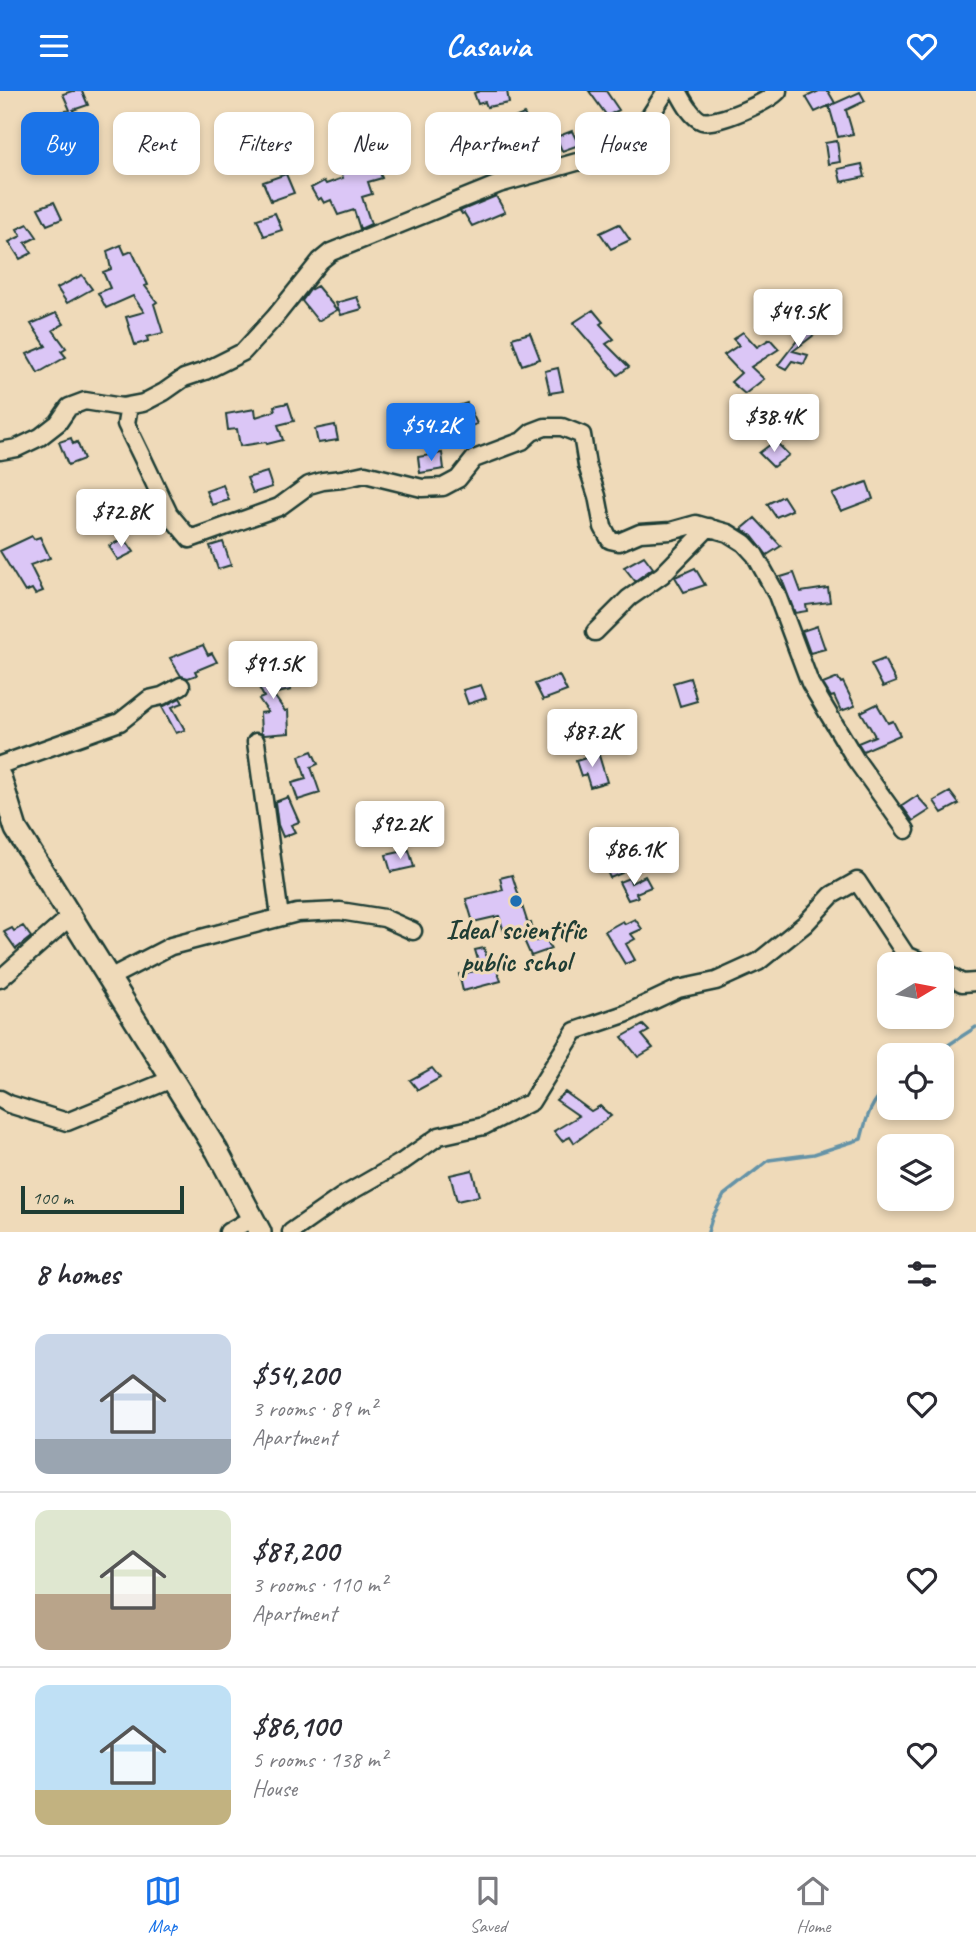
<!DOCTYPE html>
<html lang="en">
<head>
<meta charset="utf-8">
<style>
	:root { --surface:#fff; --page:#f7f7f7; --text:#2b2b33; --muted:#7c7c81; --line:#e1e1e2; --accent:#1a73e8 }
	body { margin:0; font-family:Caveat,sans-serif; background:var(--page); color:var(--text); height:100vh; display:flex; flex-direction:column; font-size:26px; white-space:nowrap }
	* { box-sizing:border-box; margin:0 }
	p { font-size:23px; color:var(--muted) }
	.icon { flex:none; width:38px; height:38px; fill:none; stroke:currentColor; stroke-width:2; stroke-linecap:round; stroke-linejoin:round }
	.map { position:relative; height:1141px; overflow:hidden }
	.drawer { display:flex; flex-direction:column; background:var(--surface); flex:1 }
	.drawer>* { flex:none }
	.hud { position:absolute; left:21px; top:21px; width:934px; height:63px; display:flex; gap:14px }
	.needle { width:46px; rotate:80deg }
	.buttons { position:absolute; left:877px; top:861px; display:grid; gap:14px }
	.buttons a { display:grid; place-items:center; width:77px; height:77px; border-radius:14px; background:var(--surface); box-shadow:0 4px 10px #0003; font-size:35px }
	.scale { position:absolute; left:21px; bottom:18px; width:163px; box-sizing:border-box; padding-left:7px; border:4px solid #1f3d34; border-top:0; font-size:19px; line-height:24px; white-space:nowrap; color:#1f3d34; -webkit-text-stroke:5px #efdab9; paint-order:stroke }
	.price { position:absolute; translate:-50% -60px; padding:0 16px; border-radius:7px; background:#fff; color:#222; font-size:23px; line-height:46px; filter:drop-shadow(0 2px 4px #0008) }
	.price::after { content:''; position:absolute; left:50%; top:42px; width:21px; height:16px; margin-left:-10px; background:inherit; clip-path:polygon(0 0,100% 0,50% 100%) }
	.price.current { background:var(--accent); color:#fff }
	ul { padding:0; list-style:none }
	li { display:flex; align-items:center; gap:21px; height:175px; padding:0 35px }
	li+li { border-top:2px solid var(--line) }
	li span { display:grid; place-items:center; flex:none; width:196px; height:140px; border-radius:14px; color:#555 }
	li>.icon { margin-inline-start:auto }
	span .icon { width:84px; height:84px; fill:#fffc; stroke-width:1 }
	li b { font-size:30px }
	h2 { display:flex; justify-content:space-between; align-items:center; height:84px; padding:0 35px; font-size:30px }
	.tag { padding:0 24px; border-radius:14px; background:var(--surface); box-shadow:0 4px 10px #0003; font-size:24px; line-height:63px }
	.tag.current { background:var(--accent); color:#fff }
	header { display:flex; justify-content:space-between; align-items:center; height:91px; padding:0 35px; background:var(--accent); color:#fff; font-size:32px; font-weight:800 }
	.tab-bar { display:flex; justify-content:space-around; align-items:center; height:98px; border-top:2px solid var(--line); background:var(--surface); font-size:19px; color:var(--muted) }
	.tab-bar a { display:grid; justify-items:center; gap:4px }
	.tab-bar .current { color:var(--accent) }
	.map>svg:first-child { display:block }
</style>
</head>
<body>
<header><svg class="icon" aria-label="menu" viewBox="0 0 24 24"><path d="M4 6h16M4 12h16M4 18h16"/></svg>Casavia<svg class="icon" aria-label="heart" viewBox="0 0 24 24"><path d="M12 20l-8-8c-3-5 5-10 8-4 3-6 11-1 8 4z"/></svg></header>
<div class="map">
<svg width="976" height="1141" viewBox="0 0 976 1141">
	<rect width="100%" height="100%" fill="#efdab9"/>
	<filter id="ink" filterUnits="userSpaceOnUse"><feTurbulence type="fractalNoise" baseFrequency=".0143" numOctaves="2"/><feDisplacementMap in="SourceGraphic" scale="14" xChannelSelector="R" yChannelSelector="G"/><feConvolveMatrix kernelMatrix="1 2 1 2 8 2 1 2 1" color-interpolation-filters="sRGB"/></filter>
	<g filter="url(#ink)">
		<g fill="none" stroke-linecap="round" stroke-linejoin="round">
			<path stroke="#6593a7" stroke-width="3.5" d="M933 964 976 936
				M708 1141 712 1127 724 1104 769 1069 814 1063 861 1048C866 1028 871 1009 889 996"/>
		</g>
		<path fill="#dbc6f6" stroke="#1f3d34" stroke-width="2" d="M72 0H82L88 14 73 19 75 28 54 33 51 23 70 19 63 3Z
			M480 0H507L509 12 487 16 485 11 478 13 474 2Z
			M589 0H606L619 19 607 25Z
			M819 0H828L835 12 815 21 806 6Z
			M860 1 865 10 846 19 853 43 838 46 829 15Z
			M391 22 404 37 384 49 371 34Z
			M524 23 535 43 523 47 512 28Z
			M572 40 579 54 562 60 556 46Z
			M271 47 278 63 257 74 247 61Z
			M837 50 840 71 828 73 825 52Z
			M359 68 360 73 375 69 382 87 368 91 372 103 362 106 371 133 360 138 354 119 338 124 331 109 324 112 321 107 318 109 311 97 324 90 326 93 343 87 339 74Z
			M862 73 865 86 841 91 838 78Z
			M286 83 294 102 271 110 263 91Z
			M496 105 505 121 472 135 464 122 462 123 460 120Z
			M54 111 62 128 47 134 38 117Z
			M275 122 282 139 264 145 257 128Z
			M28 133 37 146 25 152 32 162 20 168 9 151 21 145 17 138Z
			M619 133 630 149 611 158 600 142Z
			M121 154 125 163 132 160 148 194 145 195 157 211 154 213 163 242 147 246 148 250 135 254 126 226 144 221 133 205 106 217 98 202 110 197 103 181 111 178 107 160Z
			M82 184 92 198 67 212 57 197Z
			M317 195 337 219 318 230 302 210 310 199Z
			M357 206 362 218 341 224 336 212Z
			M593 219 603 231 600 233 614 248 606 253 629 276 618 284 573 232Z
			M56 222 64 233 53 239 66 257 61 260 66 266 38 282 27 263 46 255 31 233Z
			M810 233 818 241 793 260 808 264 804 273 792 270 786 278 778 274Z
			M743 241 757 256 770 248 779 258 751 276 764 288 745 303 731 291 741 282 724 264 739 254 733 248Z
			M530 242 540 268 522 274 512 247Z
			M558 277 563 300 550 302 545 280Z
			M288 312 294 330 278 334 283 349 267 353 266 351 240 355 237 338 228 339 226 323 255 318 256 326 275 320 274 315Z
			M467 312 477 333 464 337 455 316Z
			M335 334 338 349 318 352 315 338Z
			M71 347 73 353 77 351 84 368 68 374 59 351Z
			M775 350 789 364 773 376 759 362Z
			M442 362 444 378 420 382 418 366Z
			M267 381 272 396 253 402 247 387Z
			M867 391 873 408 841 420 832 403Z
			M223 394 229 409 212 414 206 400Z
			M783 405 792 419 776 426 767 413Z
			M755 427 781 455 767 464 752 445 742 438Z
			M32 445 34 448 40 446 50 467 30 474 43 500 35 503 32 498 25 501 0 460Z
			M124 447 134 461 118 469 109 455Z
			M223 451 231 474 218 478 210 455Z
			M644 465 653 477 635 490 624 476Z
			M695 477 705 494 684 501 675 486Z
			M794 482 801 501 828 497 830 511 806 514 807 520 795 522 781 486Z
			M817 535 825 558 810 562 802 540Z
			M203 554 208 564 212 562 217 571 195 580 197 584 188 587 181 585 170 567Z
			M884 568 896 591 883 596 871 573Z
			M267 574 271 582 286 579 291 599 273 603 285 620 288 619 289 642 264 644 261 642 260 622 268 621 259 608 264 606 251 581Z
			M559 584 567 600 543 609 535 593Z
			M690 587 697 610 680 615 673 592Z
			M838 587 841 592 843 591 855 615 841 620 834 605 831 606 823 593Z
			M481 594 486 607 468 613 463 599Z
			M180 607 183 612 172 616 185 639 176 642 162 616Z
			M877 613 888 632 893 630 900 644 863 660 858 652 875 645 861 621Z
			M312 660 318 673 311 676 320 702 298 709 292 692 306 688 299 665Z
			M598 661 607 691 590 696 586 683 581 685 576 670 589 666 588 663Z
			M950 701 959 713 942 722 934 710Z
			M917 705 930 719 913 730 902 715Z
			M288 706 299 731 291 734 295 741 283 746 278 734 275 711Z
			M606 750 622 782 610 787 601 767 597 768 591 755Z
			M409 759 414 776 391 781 386 764Z
			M512 784 528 833 531 832 536 850 546 847 551 858 531 865 520 840 505 844 499 825 473 831 466 808 503 799 500 787Z
			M645 785 651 796 636 802 638 806 628 809 619 791 629 787 631 792Z
			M635 828 642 838 631 843 635 848 626 853 635 869 625 873 605 840 623 830 625 833Z
			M23 835 31 846 16 858 4 841 12 837 14 840Z
			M484 857 486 865 491 864 501 890 463 900 459 883 481 879 475 859Z
			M643 934 649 940 642 944 653 957 638 966 622 946Z
			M432 977 440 987 418 999 410 989Z
			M565 1001 591 1020 600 1015 611 1025 574 1052 570 1046 562 1050 554 1040 579 1025 556 1009Z
			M472 1079 479 1105 457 1110 450 1084Z"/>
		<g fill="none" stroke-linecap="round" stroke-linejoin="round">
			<defs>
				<path id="minor" d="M678 0C683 9 691 26 702 30 716 34 768 11 778 0
					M129 315 126 333 143 368 169 423 190 448 279 416 309 394 323 390 342 388 365 383 422 397 443 396 458 388 474 368 522 350 532 341 545 336H562L582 344 587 374 597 405 603 436 610 449 619 451 640 442 671 440 696 433 728 442 744 452 755 464 777 504 810 592 856 669 906 739
					M0 360 17 357 40 346 58 332 69 316 85 310 122 316 143 312 164 301 184 287 205 280 243 261 275 226 320 170 331 161 499 93 591 67 623 54 639 42 666 0
					M595 541 629 507 662 484 709 436
					M256 651 280 826
					M0 674 120 631 149 608 162 605 181 595
					M942 880 962 892 976 891
					M109 887 171 855 297 822 340 820 384 827 413 840
					M0 888 71 825
					M0 1008 9 1013 67 1031 172 988
					M228 1141 253 1127
					M291 1141 341 1106 402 1071 439 1045 484 1035 531 1011 575 940 625 923 678 898 716 890 758 871 805 833 832 804 857 790 906 864 927 873"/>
				<path id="major" d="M0 686 16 738 217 1060 260 1141"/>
			</defs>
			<use href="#minor" stroke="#1f3d34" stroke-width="21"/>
			<use href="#major" stroke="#1f3d34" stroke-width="26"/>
			<use href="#minor" stroke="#efdab9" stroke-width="16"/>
			<use href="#major" stroke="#efdab9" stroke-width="21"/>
		</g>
	</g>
	<circle fill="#1f6fb2" stroke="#efdab9" stroke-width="2.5" cx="516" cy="810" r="7"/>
	<g text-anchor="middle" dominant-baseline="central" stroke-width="6" stroke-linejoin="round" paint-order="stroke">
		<g font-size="28" font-weight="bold" fill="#1f3d34" stroke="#efdab9">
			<text x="516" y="838">Ideal scientific<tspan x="516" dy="32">public schol</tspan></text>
		</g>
	</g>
</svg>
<div class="buttons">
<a><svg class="needle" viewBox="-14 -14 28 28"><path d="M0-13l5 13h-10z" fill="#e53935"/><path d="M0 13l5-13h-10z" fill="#7c7c81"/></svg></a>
<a><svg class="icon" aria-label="locate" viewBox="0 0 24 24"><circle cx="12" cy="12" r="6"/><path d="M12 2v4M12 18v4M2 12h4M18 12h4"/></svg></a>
<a><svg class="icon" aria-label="layers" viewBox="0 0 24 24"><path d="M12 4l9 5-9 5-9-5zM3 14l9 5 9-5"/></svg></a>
</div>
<div class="scale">100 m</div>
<b class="price" style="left:798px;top:258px">$49.5K</b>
<b class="price" style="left:774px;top:363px">$38.4K</b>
<b class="price current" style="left:431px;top:372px">$54.2K</b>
<b class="price" style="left:121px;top:458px">$72.8K</b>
<b class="price" style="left:273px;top:610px">$91.5K</b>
<b class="price" style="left:592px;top:678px">$87.2K</b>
<b class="price" style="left:400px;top:770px">$92.2K</b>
<b class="price" style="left:634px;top:796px">$86.1K</b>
<div class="hud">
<a class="tag current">Buy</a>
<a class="tag">Rent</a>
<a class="tag">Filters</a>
<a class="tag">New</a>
<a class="tag">Apartment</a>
<a class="tag">House</a>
</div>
</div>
<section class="drawer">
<h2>8 homes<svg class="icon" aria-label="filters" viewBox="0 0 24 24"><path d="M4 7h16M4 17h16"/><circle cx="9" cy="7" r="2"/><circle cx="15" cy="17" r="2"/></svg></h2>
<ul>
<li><span style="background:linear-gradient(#c9d6e8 75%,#9aa5b1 0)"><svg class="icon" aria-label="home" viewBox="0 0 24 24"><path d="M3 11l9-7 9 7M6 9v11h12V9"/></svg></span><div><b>$54,200</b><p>3 rooms · 89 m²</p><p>Apartment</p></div><svg class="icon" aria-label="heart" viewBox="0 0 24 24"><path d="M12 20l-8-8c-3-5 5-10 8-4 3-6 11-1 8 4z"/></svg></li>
<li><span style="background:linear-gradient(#dfe7d0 60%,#b9a48a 0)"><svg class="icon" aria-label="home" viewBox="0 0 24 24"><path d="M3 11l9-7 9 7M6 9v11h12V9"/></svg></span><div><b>$87,200</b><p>3 rooms · 110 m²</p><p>Apartment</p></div><svg class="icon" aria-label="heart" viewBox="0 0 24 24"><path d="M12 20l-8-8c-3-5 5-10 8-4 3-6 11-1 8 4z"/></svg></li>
<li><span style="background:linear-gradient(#bfe0f5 75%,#c2b280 0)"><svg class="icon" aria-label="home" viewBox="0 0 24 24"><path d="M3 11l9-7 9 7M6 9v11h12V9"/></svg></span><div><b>$86,100</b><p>5 rooms · 138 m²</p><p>House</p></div><svg class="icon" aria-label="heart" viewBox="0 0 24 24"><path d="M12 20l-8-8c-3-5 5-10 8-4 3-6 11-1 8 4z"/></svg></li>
</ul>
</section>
<nav class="tab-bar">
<a class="current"><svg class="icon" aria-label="map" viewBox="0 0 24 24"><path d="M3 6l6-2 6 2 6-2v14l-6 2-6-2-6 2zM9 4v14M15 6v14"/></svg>Map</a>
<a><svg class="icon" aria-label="saved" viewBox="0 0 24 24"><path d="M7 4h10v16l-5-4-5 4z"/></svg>Saved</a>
<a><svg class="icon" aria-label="home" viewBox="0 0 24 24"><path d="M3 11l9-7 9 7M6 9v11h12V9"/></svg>Home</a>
</nav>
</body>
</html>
